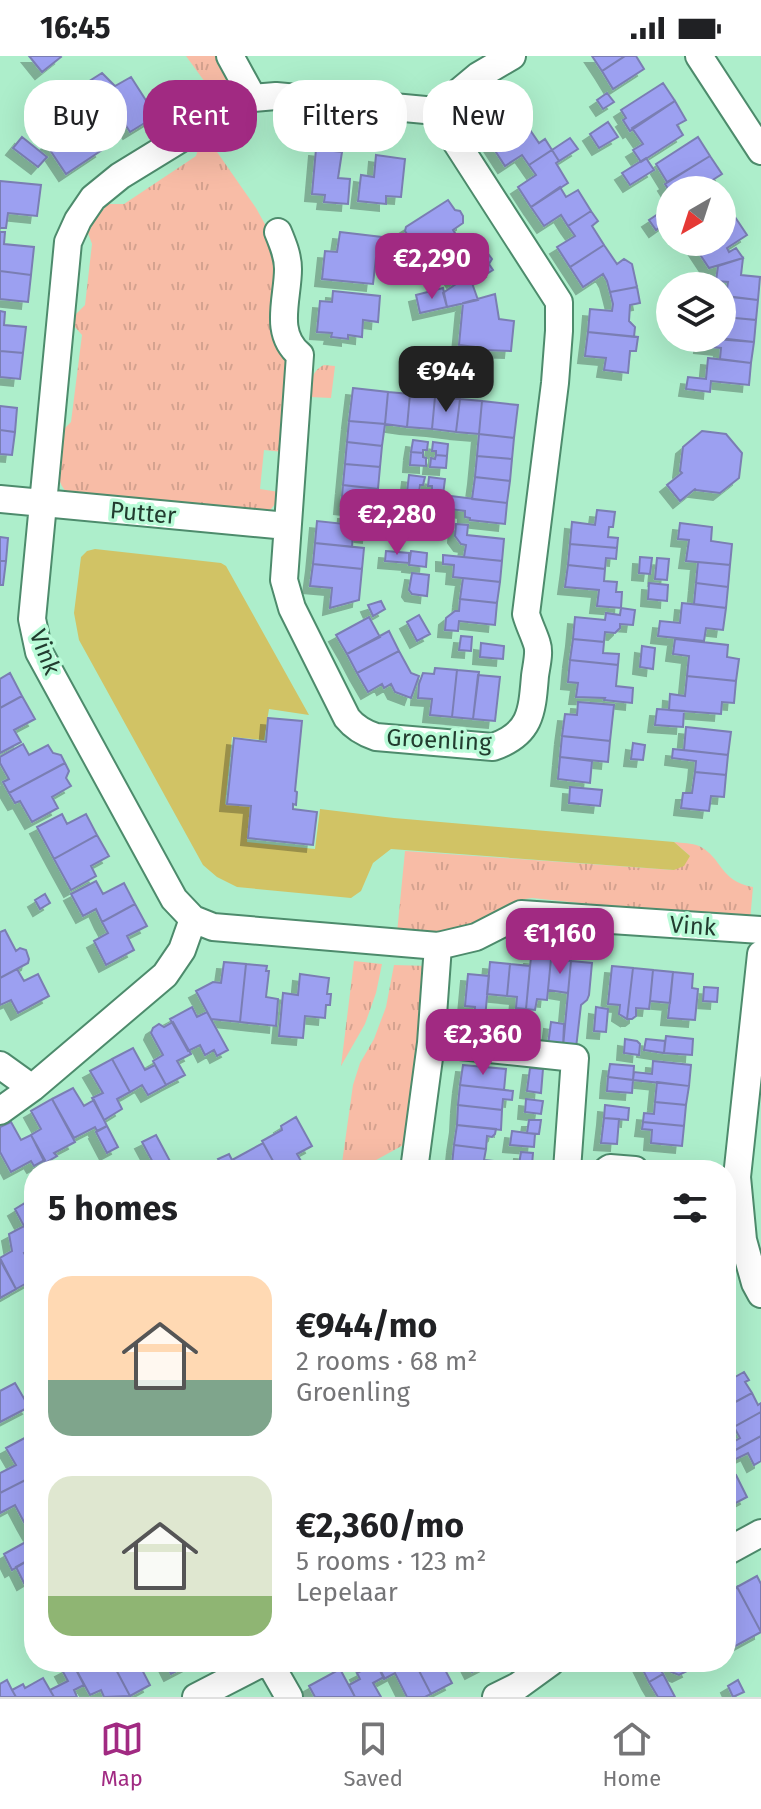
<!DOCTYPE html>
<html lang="en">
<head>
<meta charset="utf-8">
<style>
	:root { --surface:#fff; --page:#f6f6f6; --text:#202124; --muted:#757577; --line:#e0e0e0; --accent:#a12a82 }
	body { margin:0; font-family:"Fira Sans",sans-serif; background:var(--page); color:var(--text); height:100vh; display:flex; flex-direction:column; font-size:30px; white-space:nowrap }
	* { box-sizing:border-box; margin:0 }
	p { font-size:26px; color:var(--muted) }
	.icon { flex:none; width:44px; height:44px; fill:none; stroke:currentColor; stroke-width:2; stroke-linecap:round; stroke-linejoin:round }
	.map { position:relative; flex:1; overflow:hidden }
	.panel { position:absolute; left:24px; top:1104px; width:712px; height:512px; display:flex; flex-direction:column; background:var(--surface); border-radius:32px; box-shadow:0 8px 32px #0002 }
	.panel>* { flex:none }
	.hud { position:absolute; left:24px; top:24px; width:714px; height:72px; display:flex; gap:16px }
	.needle { width:52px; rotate:219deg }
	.tools { position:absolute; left:656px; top:120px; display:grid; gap:16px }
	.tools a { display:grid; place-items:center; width:80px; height:80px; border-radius:50%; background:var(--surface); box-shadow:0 8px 32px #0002; font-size:40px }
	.price { position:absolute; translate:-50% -68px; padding:0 18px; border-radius:16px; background:var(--accent); color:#fff; font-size:26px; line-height:52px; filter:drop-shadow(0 2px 4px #0008) }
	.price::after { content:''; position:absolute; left:50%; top:48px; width:24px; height:18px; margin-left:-12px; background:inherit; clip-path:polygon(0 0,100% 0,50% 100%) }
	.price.on { background:#222; color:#fff }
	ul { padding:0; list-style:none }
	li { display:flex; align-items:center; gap:24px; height:200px; padding:0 24px }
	li span { display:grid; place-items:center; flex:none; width:224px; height:160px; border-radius:24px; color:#555 }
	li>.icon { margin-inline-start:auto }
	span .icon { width:96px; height:96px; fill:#fffc; stroke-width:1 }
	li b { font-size:34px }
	h2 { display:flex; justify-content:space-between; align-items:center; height:96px; padding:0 24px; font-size:34px }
	.chip { padding:0 28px; border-radius:32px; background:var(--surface); box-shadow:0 8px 32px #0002; font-size:28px; line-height:72px }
	.chip.on { background:var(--accent); color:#fff }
	.status { display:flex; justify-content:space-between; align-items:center; height:56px; padding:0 40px; background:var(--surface); direction:ltr }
	.status svg { height:22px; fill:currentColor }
	.menu { display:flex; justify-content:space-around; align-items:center; height:112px; border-top:2px solid var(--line); background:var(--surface); font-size:22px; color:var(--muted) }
	.menu a { display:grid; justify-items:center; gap:4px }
	.menu .on { color:var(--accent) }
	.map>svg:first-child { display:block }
</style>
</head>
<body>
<div class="status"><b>16:45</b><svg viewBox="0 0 49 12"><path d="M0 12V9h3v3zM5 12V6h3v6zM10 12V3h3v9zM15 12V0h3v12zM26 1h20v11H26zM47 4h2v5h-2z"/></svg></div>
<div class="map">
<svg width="761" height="1641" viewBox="0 0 761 1641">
	<defs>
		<pattern id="grass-tufts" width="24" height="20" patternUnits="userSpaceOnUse" patternTransform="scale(2)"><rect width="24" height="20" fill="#f8bca6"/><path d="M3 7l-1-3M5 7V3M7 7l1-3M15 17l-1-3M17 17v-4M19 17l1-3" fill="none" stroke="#d4a28f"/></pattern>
		<filter id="shadow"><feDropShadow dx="-7" dy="7" stdDeviation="0" flood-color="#0004"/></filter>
	</defs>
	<rect width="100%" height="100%" fill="#adeecb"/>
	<path fill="url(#grass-tufts)" d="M186 0H216L239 35 218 44Z
		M208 83 256 152 276 188 288 297 283 396 264 394 260 433 279 436C277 447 273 453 263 459L68 437C51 424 61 394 62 375L71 366 82 279 74 270 76 258 85 249 92 188 88 177 96 162 108 148H124L196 100 199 90Z
		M324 309 335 310 331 342 310 341C311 327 310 316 324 309Z
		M674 786C682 787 692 787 699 790 723 802 719 825 753 831L750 865 532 842 518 844 452 877H397L405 795 674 814 690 800Z
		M354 905 382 908 376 937 365 968 341 1010Z
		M394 909 429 910 407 1087 358 1114H341L353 1029 360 1007 374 983 386 951Z"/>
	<path fill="#d1c365" d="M95 493 221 507 226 510 309 659 269 653 264 684 232 681 225 748 250 751 247 786 315 793 320 753 394 762 674 786 690 800 684 810 674 814 391 793 373 807 361 835 351 842 237 831 217 821 203 809 79 584 74 557 81 501 87 495Z"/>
	<path fill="#9ca0f1" stroke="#7a7eb3" stroke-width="2" filter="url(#shadow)" d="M29 0H60L61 1 42 16Z
		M592 0H625L602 15Z
		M625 0H636L644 13 613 33 602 15Z
		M102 17 115 30 131 21 156 60 130 76 112 48 100 56 83 29Z
		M663 27 675 45 630 75 623 64 626 62 621 54Z
		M513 33 526 54 520 58 526 68 492 90 478 72 479 70 496 59 490 48Z
		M607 37 614 46 603 53 597 44Z
		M675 45 686 64 677 69 683 79 641 106 633 94 643 88 632 72Z
		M82 65 102 94 66 118 46 88Z
		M608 66 618 81 599 92 590 78Z
		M526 68 539 87 545 83 552 94 529 109 522 99 505 110 492 90Z
		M22 81 47 101 38 111 13 92Z
		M698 81 710 100 667 126 656 108Z
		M570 82 578 93 559 105 552 94Z
		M316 93 342 96 338 122 350 123 348 148 324 146 325 139 312 138Z
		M552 94 559 105 556 107 568 127 531 151 518 131 536 119 529 109Z
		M376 99 405 103 401 141 386 140V148L358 145 361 119 374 121Z
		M710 100 722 118 697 134H670V136L665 128Z
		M646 102 654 114 630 129 622 117Z
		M0 125 41 129 37 160 8 157 6 172H0Z
		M560 131 566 141 578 134 591 155 568 170 561 159 544 170 531 151Z
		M722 143H723L735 161 722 169Z
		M448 144 455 154 460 155 463 160V167L453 174 461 186 427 208 405 175 406 171Z
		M670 150V164L656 174 649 164Z
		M591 155 598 165 592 170 604 189 570 211 557 191 575 180 568 170Z
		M735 161 747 179 727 192 729 196 736 192 743 202 709 212 693 188 697 186H722V169Z
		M0 176H5L4 188 34 191 31 219 0 215Z
		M340 176 382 181 393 198 385 203 376 202 373 228 322 223 325 195 337 196Z
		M477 189 481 195H486L492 203 489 208 493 214 472 227 478 244 447 251 443 237 456 228 444 210Z
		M604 189 617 208 624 203 632 208 637 231 610 236 607 225 603 218 583 231 570 211Z
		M743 202 741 219 760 221 758 244 726 240 728 226 716 225 718 210Z
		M0 215 31 219 28 246 0 243Z
		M637 231 640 247 630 249 629 265 635 271 634 281 588 276 590 253 612 255 613 248 610 236Z
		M443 232 447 251 420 257 416 239Z
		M333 235 380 240 378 266 363 264 362 281 348 279V283L331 281 332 277 317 276 320 245 332 246Z
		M495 238 499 263 514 265 511 295 483 294V292L459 289 463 247Z
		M722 240 758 244 756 264 724 261 725 251H722Z
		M0 255 5 256 4 269 26 271 23 297 0 295Z
		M724 261 756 264 754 286 719 282H722Z
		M588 276 638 281 636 295H630L628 317 604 314 606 302 585 300Z
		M702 282 754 286 751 307 720 303 721 292 701 290Z
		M0 295 23 297 20 323 0 321Z
		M708 302 751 307 749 329 711 325 710 336 686 333 688 321 706 323Z
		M353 332 388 336 385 368 349 365Z
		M388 336 410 338 407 371 385 368Z
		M410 338 435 341 432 373 407 371Z
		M435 341 460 343 456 376 432 373Z
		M460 343 482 345 479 378 456 376Z
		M482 345 518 349 514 382 479 378Z
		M0 350 17 352 15 376 0 374Z
		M349 365 385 368 382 390 347 386Z
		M0 374 15 376 12 399 0 398Z
		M702 375 726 378 742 397 739 422 720 437 696 434 695 433 680 445 667 429 682 417 680 415 683 391Z
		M479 378 514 382 512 403 477 400Z
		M413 384 428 386 427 394H423V397L411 396Z
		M347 386 382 390 380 411 345 408Z
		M433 386 448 388 447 400 436 399V395H432Z
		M411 396 423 397V401L426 402V410L410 409Z
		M436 399 447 400 446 412 430 411 431 402 435 403Z
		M477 400 512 403 510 425 475 421Z
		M345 408 380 411 378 433 343 429Z
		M409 419 425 421 423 429H420L419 437 407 436Z
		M429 421 445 423 443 439 432 438V430H428Z
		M475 421 510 425 507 447 472 443Z
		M343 429 378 433 376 455 341 451Z
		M407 436 419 437 418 444 422 445 421 453 406 452Z
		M432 438 443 439 441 456 426 454 427 445 431 446Z
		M443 439 507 447 505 468 470 464V462L465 461V455L442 452Z
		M597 454 615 456 613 471H609L608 481 618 482 617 492 570 488 572 466 595 469Z
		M345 456 371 459 369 480 353 478 352 491 315 487 317 465 344 468Z
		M680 467 712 471 711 485 732 488 730 509 686 505 689 484 678 483Z
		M456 468 468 469 467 479 504 483 502 505 464 501 466 489 461 488 455 480Z
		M0 481 8 482 6 505H0Z
		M315 487 364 492 362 513 313 508Z
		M570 488 617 492 616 503 606 502 605 513 568 509Z
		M386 495 409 497V507L385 505Z
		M411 495 427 497 426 511 409 509Z
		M443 499 502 505 500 526 453 521 454 509 443 508Z
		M640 501 652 502 650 518 639 517Z
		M657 502 669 503 667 524 655 523Z
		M0 505H6L3 529H0Z
		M698 506 730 509 728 531 696 527Z
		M313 508 362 513 359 544 330 552 332 532 310 530Z
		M568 509 605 513 604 525 617 526 616 536H622L621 552 597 550 599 534 565 531Z
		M412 517 429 519 427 540 412 538 409 534Z
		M463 522 500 526 497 547 460 543Z
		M649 527 668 529 667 545 648 543Z
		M696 527 728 531 726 552 694 548Z
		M460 543 497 547 495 569 459 565 458 575 445 574 446 562 455 555H459Z
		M381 545 385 553 373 560 368 549Z
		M682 547 726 552 723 574 706 572 704 585 658 580 660 565 680 567Z
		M621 552 635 554 633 569 620 568V572L615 577 605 576 604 586 573 583 575 561 605 564 606 557 620 559Z
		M419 559 430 578 417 585 407 566Z
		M369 561 380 581 347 598 336 579Z
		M389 575 399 595 357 617 347 598Z
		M461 580 472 581 471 595 459 594Z
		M573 583 604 586 603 597 619 598 618 609 570 604Z
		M675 583 728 589 727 601 739 603 736 625 687 620 689 600 673 598Z
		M481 587 504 590 503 603 480 601Z
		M642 590 655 592 653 613 640 611Z
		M399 595 411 617 419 620 411 642 395 636 391 628 384 632 382 628 368 636 357 617Z
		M570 604 618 609 616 630 633 632 632 647 604 644 605 642 576 641 578 627 568 626Z
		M435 612 457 614 452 661 430 659 432 643 418 642 419 628 423 617 434 618Z
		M457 614 479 616 473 663 452 661Z
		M10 617 22 640 0 652V623Z
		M478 619 500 621 495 665 473 663Z
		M687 620 736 625 734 647 722 646 721 658 669 654 670 638 685 640Z
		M22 640 35 663 14 674 21 686 0 697V652Z
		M578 646 614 649 610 685 562 680 565 658 577 659Z
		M657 653 684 655 683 671 655 669Z
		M268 662 302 665 295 735 297 736 296 749 293 748V753L317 756 313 789 248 782 251 750 227 748 234 682 266 686Z
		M686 671 731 676 728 699 684 694Z
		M562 680 610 685 608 706 560 701Z
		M633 687 645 689 643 704 631 703Z
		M23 688 29 699 48 689 53 697 61 699 65 707 9 737 3 726 9 723 0 707V701Z
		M673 693 728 699 726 719 695 716 696 705 672 702Z
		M560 701 592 705 590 727 558 723Z
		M65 707 69 715 66 722 71 730 52 741 58 752 32 766 20 745 15 747 9 737Z
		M695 716 726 719 724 741 711 740 709 755 681 752 683 737H692Z
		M570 731 602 734 600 750 569 747Z
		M62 758 67 768 86 758 97 779 54 803 37 771Z
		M97 779 109 800 91 810 96 820 71 834 54 803Z
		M96 825 103 838 124 827 135 848 102 866 96 853 83 860 71 838Z
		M45 838 50 847 40 853 35 844Z
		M135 848 147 870 127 880 134 894 106 909 94 885 108 877 102 866Z
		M5 874 16 895 20 892 26 894 29 903 28 907 0 922V876Z
		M531 901 551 903 547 944 537 943 535 954 526 953Z
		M551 903 571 905 568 937 548 934Z
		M571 905 592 907 589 939 587 944 581 949 576 992 563 991Z
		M224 906 246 908 240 966 211 963 196 935 213 926 221 927Z
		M490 906 510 908 507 940 487 938Z
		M246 908 267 910 266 915H269L266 941 278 943 276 970 240 966Z
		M510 908 530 910 526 953 516 952 517 941 507 940Z
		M612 910 633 912 627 963 619 958 620 949 608 948Z
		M633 912 653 914 650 945 649 953 636 952V960L632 963H627Z
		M17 913 24 925 38 918 49 940 18 957 11 944 0 949V922Z
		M653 914 673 916 670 947 650 945Z
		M673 916 693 918 692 932 698 933 695 964 668 962Z
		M300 918 329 922 327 938H331L330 949H326L325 962 305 960 303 982 279 980 283 937 298 939Z
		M468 918 489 920 483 983 472 982 475 951 465 950Z
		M704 931 718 932 717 946 703 945Z
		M192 951 197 961 207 956 228 994 217 1000 214 994 205 999 200 989 188 995 170 963Z
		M596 951 608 953 606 976 594 975Z
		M512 962 525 963 523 987 509 985Z
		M486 964 499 965 498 984 484 983Z
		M173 966 191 998 177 1005 185 1019 166 1029 153 1005 163 999 151 977 153 972 159 968 164 971Z
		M551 966 564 968 563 991 548 989Z
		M666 980 693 983 692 999 664 997Z
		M625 983 637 985 640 988 639 999 624 997Z
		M646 983 665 985 664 997 644 994Z
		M133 992 145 1014 155 1009 166 1029 148 1039 142 1029 130 1036 112 1003Z
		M112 1003 130 1036 117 1043 122 1053 104 1064 92 1042 103 1037 90 1015Z
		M653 1005 691 1009 689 1030 633 1024 634 1016 652 1018Z
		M610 1008 634 1010 633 1024 608 1021Z
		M463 1009 506 1013 504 1034 460 1029Z
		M530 1012 543 1013 541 1037 527 1035Z
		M608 1021 633 1024 632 1037 607 1035Z
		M657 1026 689 1030 686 1049 655 1046Z
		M460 1029 513 1035 512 1044 503 1043 502 1054 458 1049Z
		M73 1032 84 1050 94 1044 107 1070 97 1075 95 1071 74 1082 52 1043Z
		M52 1043 75 1086 54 1097 57 1100 45 1107 31 1079 41 1073 31 1055Z
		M526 1043 543 1045 541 1058 525 1056Z
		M655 1046 686 1049 684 1070 643 1066 644 1057 654 1058Z
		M458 1049 502 1054 501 1074 457 1069Z
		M605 1049 629 1052 628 1064 604 1062Z
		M296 1061 312 1090 297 1098 306 1114H278L262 1085 282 1074 281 1070Z
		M604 1062 619 1063 617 1088 601 1087Z
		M529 1064H541L539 1078 527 1077Z
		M11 1066 21 1084 31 1079 45 1104 34 1110 31 1105 11 1116 0 1096V1071Z
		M643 1066 684 1070 682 1090 651 1087 652 1074 642 1073Z
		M457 1069 496 1073 495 1078 492 1081 487 1080 486 1093 454 1089Z
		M107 1070 118 1091 107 1097 96 1076Z
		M512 1075 535 1078 534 1091 510 1089Z
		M156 1079 171 1107 167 1109 170 1114H157L142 1086Z
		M263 1087 278 1114H237L232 1104Z
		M454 1089 486 1093 484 1104 493 1105 492 1113 452 1109Z
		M521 1096 533 1097 532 1109 519 1108Z
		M229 1098 237 1114H215L222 1110 218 1103Z
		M25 1147 34 1163V1168L25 1172 15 1153Z
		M24 1170 34 1188V1192L24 1197 34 1215V1223L16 1233 0 1202 12 1195 9 1178Z
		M0 1204 16 1233 0 1242Z
		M744 1316 749 1324 745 1326 752 1337 726 1351V1326Z
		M15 1327 29 1351 0 1366V1335Z
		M752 1337 758 1349 761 1347V1356L734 1371 726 1356V1351Z
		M761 1356V1380L730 1397 726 1390 740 1382 734 1371Z
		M34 1377V1420L0 1437V1417L16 1409 6 1392Z
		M761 1380V1405L754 1409 748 1397 734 1404 730 1397Z
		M736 1419 747 1441 732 1449 726 1438V1424Z
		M31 1421 34 1427V1460L24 1466 15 1449 0 1457V1437Z
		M34 1460V1501L12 1514 4 1498 33 1482 24 1466Z
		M34 1501V1521L24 1527 16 1511Z
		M757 1520 761 1528V1576L737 1531Z
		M733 1529 735 1533 737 1531 761 1576 730 1593 726 1587V1532Z
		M72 1606H99L102 1611 112 1606 130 1640 104 1641 101 1634 90 1639Z
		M112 1606H138L150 1629 130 1640Z
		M165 1606H191L192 1607 171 1618Z
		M362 1606H376L384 1621 373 1627 381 1641H355L349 1629 360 1623 357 1617 365 1613Z
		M376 1606H398L403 1614 415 1607 431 1638 425 1641H407L395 1617 384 1623Z
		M418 1606H441L452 1627 431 1638 415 1607Z
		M467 1606H491L472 1616Z
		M639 1606H685L689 1614 679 1619 671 1616 668 1611 661 1615 663 1618 649 1626Z
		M73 1608 84 1629 74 1634 77 1641H54L50 1634 68 1625 62 1614Z
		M340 1613 355 1641H315L309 1630Z
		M663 1618 675 1641H658L649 1626Z
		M43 1622 54 1641H16L12 1634 23 1628 25 1632Z
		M7 1624 12 1634 16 1641H0V1628Z
		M738 1624 744 1636 733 1641 728 1630Z"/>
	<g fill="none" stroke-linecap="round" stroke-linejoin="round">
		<defs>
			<path id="minor" d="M230 0 253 42
				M512 0 478 20 436 55 276 40 253 42 208 66 120 120 93 142 78 164 68 186 32 563 39 596 174 843 193 863 213 871 438 890 476 881 521 858 761 874
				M699 0 761 95
				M278 176C283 188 288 200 288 213 288 243 273 277 300 299L284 524 292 552 347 662C355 672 364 677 376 681L493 691C531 678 532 656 535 620 536 611 540 597 537 588 534 578 529 569 526 558L555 327 559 275V246L436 55
				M0 443 287 470
				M761 898 737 1121 743 1184 755 1227 761 1238
				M431 987 575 1002 567 1114
				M0 1009 32 1032
				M0 1055 32 1032 165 919 182 894 193 863
				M414 1114 431 987 438 890
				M607 1114 610 1112 635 1114
				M726 1496 761 1477
				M269 1606 289 1641
				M196 1641 264 1606
				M496 1641 518 1630 551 1606"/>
		</defs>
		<use href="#minor" stroke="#4d8b6c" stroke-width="30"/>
		<use href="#minor" stroke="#fff" stroke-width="26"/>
	</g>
	<g text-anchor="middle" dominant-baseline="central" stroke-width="7" stroke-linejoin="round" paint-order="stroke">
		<g font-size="24" fill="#223c2f" stroke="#bafbd8">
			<text transform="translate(143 457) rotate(5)">Putter</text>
			<text transform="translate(45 596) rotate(69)">Vink</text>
			<text transform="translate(439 684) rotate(3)">Groenling</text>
			<text transform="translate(693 870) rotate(4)">Vink</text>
		</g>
	</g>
</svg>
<div class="tools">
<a><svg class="needle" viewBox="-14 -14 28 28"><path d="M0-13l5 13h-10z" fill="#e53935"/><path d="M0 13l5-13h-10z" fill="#757577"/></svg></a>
<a><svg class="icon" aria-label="layers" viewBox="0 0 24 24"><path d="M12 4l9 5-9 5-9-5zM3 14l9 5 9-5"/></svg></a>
</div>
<b class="price" style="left:432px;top:245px">€2,290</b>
<b class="price on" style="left:446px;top:358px">€944</b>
<b class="price" style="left:397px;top:501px">€2,280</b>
<b class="price" style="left:560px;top:920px">€1,160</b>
<b class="price" style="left:483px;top:1021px">€2,360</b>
<div class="hud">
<a class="chip">Buy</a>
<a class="chip on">Rent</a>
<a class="chip">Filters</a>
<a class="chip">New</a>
</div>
<section class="panel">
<h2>5 homes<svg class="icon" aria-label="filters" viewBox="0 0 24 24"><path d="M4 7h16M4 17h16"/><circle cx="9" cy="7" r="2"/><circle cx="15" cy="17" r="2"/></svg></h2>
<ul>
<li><span style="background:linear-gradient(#ffd9b3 65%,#7fa58c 0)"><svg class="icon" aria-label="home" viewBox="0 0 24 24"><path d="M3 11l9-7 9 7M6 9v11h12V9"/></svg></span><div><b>€944/mo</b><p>2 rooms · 68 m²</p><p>Groenling</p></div></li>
<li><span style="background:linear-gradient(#dfe7d0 75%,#8fb573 0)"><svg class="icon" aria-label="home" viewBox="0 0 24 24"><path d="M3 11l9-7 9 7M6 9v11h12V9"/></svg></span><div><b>€2,360/mo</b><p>5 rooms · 123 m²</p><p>Lepelaar</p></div></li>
</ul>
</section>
</div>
<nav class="menu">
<a class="on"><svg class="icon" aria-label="map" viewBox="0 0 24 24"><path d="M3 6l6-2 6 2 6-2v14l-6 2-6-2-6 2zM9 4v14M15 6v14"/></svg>Map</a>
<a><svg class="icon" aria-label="saved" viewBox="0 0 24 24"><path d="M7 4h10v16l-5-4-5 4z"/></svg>Saved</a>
<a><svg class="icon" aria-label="home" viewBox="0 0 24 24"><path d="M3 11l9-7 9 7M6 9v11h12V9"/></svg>Home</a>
</nav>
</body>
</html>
